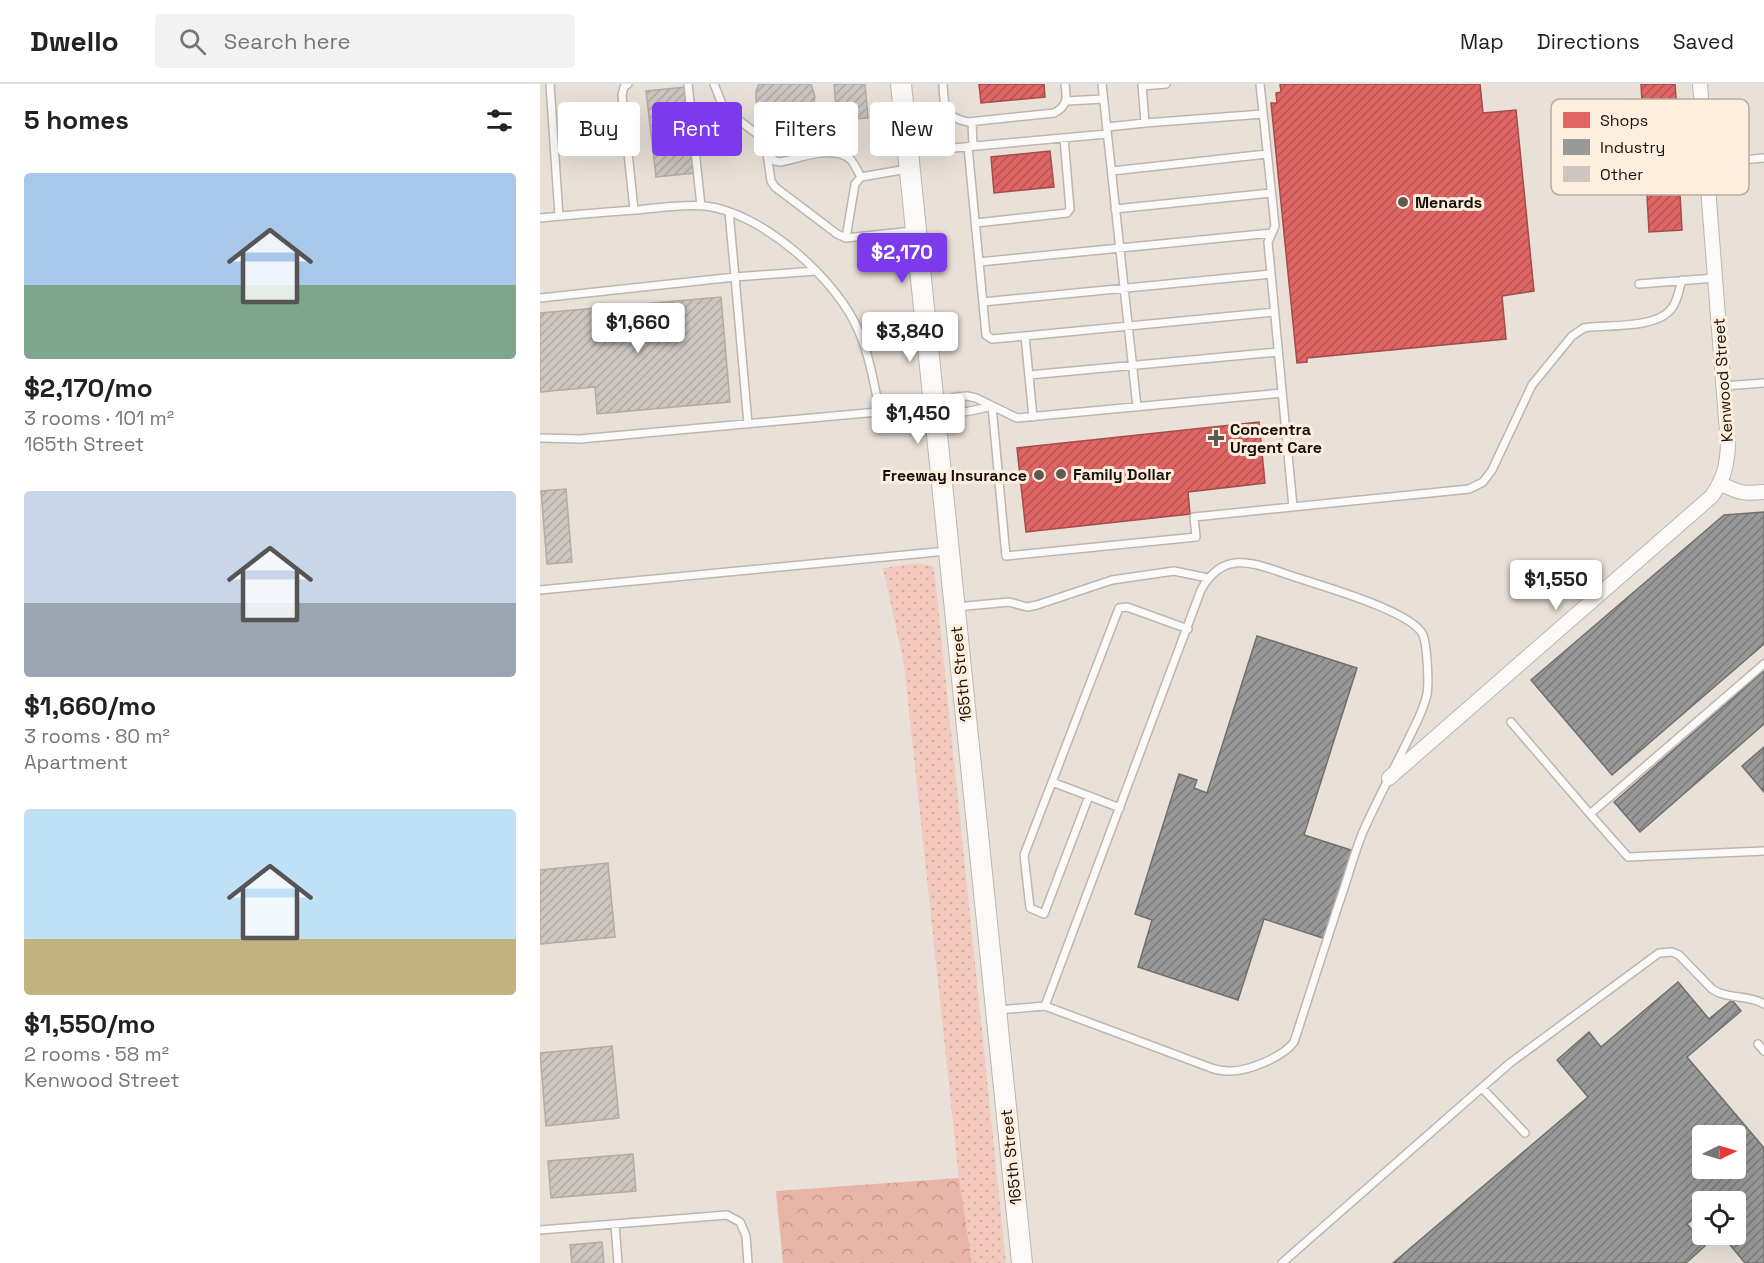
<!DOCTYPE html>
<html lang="en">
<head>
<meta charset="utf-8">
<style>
	:root { --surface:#fff; --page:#f2f2f2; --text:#222; --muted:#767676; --line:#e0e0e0; --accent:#7c3aed }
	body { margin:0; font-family:"Space Grotesk",sans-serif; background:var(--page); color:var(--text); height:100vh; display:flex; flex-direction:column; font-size:22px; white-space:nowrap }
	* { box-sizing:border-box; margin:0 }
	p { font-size:20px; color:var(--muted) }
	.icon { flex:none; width:33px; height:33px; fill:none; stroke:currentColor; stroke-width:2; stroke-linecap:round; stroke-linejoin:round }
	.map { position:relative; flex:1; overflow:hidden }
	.panel { display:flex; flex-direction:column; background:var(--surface); width:540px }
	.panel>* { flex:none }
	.banner { position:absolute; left:18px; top:18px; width:570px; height:54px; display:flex; gap:12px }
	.needle { width:39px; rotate:85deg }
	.controls { position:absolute; left:1152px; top:1041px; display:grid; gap:12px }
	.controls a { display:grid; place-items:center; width:54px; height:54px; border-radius:6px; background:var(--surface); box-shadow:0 6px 24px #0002; font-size:30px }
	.price { position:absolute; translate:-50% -51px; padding:0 14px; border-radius:6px; background:#fff; color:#222; font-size:20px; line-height:39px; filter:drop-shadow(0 2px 3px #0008) }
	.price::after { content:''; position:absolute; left:50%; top:36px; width:18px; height:14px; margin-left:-9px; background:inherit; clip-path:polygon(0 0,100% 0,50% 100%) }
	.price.on { background:var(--accent); color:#fff }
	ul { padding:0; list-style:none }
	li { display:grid; align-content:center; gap:12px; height:318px; padding:0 24px }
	li span { display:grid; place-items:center; height:186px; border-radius:6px; color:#555 }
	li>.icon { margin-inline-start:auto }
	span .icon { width:108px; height:108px; fill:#fffc; stroke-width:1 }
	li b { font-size:26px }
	h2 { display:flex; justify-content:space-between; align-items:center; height:72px; padding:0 24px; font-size:26px }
	.tag { padding:0 21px; border-radius:6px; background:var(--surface); box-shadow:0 6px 24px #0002; font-size:21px; line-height:54px }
	.tag.on { background:var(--accent); color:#fff }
	header { display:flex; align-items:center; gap:36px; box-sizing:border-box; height:84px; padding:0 30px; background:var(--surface); border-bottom:2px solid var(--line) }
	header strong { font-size:28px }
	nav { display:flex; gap:33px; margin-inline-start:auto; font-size:21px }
	.search { width:420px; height:54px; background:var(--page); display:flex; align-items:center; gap:15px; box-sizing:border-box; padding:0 21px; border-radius:6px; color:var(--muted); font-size:22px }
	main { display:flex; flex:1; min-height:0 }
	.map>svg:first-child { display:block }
</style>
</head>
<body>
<header>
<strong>Dwello</strong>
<div class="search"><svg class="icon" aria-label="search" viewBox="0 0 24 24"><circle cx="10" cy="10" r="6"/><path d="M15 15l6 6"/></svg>Search here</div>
<nav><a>Map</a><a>Directions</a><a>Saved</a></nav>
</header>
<main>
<section class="panel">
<h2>5 homes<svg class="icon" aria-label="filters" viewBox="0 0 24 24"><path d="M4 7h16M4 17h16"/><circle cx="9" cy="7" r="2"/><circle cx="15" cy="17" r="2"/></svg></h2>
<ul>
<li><span style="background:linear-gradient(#a9c7e8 60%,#7fa58c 0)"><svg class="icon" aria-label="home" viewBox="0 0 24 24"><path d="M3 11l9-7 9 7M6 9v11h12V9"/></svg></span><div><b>$2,170/mo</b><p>3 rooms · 101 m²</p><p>165th Street</p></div></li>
<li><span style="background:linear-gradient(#c9d6e8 60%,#9aa5b1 0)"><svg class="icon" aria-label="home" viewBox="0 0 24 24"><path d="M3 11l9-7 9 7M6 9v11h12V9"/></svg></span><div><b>$1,660/mo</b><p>3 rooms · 80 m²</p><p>Apartment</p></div></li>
<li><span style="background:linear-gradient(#bfe0f5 70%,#c2b280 0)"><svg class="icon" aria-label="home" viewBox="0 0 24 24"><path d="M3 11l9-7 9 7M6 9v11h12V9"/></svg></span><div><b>$1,550/mo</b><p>2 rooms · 58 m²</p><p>Kenwood Street</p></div></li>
</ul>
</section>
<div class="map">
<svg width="1224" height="1179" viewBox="0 0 1224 1179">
	<defs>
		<pattern id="grass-dots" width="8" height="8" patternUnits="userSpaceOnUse" patternTransform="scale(1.5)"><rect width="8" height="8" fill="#f3c9be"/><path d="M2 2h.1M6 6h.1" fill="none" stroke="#cfaca2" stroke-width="1.8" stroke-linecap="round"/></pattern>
		<pattern id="forest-crowns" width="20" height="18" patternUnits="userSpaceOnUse" patternTransform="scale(1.5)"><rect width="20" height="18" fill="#e9b4a8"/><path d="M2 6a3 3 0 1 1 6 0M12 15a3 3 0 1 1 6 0" fill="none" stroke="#c79a8f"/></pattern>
		<pattern id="shops-hatch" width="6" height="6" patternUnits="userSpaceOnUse" patternTransform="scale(1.5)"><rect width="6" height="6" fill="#e06666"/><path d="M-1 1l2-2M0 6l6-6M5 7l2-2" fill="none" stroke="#b45352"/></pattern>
		<pattern id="industry-hatch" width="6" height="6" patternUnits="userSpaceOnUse" patternTransform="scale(1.5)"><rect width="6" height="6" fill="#999"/><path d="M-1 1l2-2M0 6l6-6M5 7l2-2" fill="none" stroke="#7c7b7b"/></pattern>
		<pattern id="building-hatch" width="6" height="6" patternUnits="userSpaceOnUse" patternTransform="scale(1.5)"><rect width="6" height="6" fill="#cdc5bf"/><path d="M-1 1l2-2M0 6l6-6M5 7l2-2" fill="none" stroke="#afa8a3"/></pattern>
	</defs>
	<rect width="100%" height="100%" fill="#e9e0d7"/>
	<path fill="url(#grass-dots)" d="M379 479 394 483 466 1179H432L419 1094 364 580 343 484Z"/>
	<path fill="url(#forest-crowns)" d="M419 1094 432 1179H243L236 1107Z"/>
	<path fill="url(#shops-hatch)" stroke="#a34c4b" stroke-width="1.5" d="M439 0H504L505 13 441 19Z
		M740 0H940L943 29 976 26 994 207 962 212 966 255 767 274V278L757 279 731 19H737L736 9 741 8Z
		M1101 0H1135L1137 28H1133V37H1136L1142 146 1109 148Z
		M510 67 514 103 454 109 451 73Z
		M719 338 725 399 648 408 650 430 486 448 477 364Z"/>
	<path fill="url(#industry-hatch)" stroke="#71706e" stroke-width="1.5" fill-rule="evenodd" d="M1224 428V560L1072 691 991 596 1184 431Z
		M717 552 817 584 764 751 814 767 786 855 724 835 698 916 598 883 612 836 595 830 639 690 657 696 654 704 667 709Z
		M1224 587V640L1100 748 1074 718Z
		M1224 663V708L1202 682Z
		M1138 898 1169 935 1192 916 1201 927 1147 973 1224 1064V1179H1205L1181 1150H1196V1118H1162V1128L1147 1140 1165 1162 1146 1179H853L1048 1013 1017 976 1049 948 1061 963ZM1162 1052H1196V1084H1162Z"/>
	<path fill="url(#building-hatch)" stroke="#b3aba5" stroke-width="1.5" d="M219 0H271L275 13 273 23 268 31 261 38 252 42H242L233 40 225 34 219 27 216 17V7Z
		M294 0H325L328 34 297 36Z
		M146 3 155 89 116 93 106 7Z
		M181 213 190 318 57 330 55 303 0 308V229Z
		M26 405 32 478 7 480 1 407Z
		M68 779 75 853 0 860V786Z
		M72 962 79 1034 6 1042 0 969Z
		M93 1070 96 1107 11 1114 8 1077Z
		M62 1158 64 1179H32L30 1161Z"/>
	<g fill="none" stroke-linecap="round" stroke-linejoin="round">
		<defs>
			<path id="service" d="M10 0 19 132
				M88 0 84 3 82 11 94 126
				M148 0 161 122
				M174 0 184 25 221 53 226 62 231 97 235 103 297 150 306 154 373 147
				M403 0C404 23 404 33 428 38L514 29C528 22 527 14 525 0
				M562 0 597 323
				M720 0 735 142 728 158 753 423
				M602 2 626 0
				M527 17 563 15
				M432 38 433 62
				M605 39 723 30
				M567 43 605 39 602 0
				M428 63 446 251 452 255 485 252 493 333
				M370 68 567 50
				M227 70 235 77 241 78C261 74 294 60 311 76 315 81 318 88 321 93
				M1166 79 1224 74
				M572 87 727 70
				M575 125 731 109
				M189 128 195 193 276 187
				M0 134C32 131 64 128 96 126 119 124 142 120 165 122 222 128 298 196 319 248 330 273 334 301 340 328
				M436 139 527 129 530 125 524 54
				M306 154 315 100 321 93 367 85
				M439 178 732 149
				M1099 200 1175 194
				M0 214 195 193 208 340
				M443 218 731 190
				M485 252 734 228
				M489 291 738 268
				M1183 302 1224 299
				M396 322 415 313 427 312 436 314 477 334 742 309
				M452 322 466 472 656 453 654 433 929 405 943 398 952 386 992 301 1032 252 1044 244 1050 243C1073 241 1118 244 1132 224 1138 216 1139 205 1142 196
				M0 354 40 355 393 323C420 330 425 329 452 322
				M0 506 407 467
				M416 523 469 518 487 523 497 521 572 496 634 487 668 494
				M1224 580 1050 730 1088 773 1224 767
				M971 638 1050 730
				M512 698 549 712
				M580 724 549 712 504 830 490 824 484 771 579 524 587 523 648 545
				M458 926 505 922 674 985C679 986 684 987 688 987 707 988 743 973 754 958 769 912 784 865 799 819 807 797 813 773 822 750 836 718 853 687 868 656 875 641 884 626 887 610 889 599 887 561 883 551 873 527 778 501 752 492 716 480 684 464 661 506L505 922
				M1218 960 1224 967
				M942 1004 985 1049
				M75 1140 78 1179
				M0 1146 187 1131 200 1138 206 1152 208 1179
				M742 1179 970 979 1119 869 1132 868 1139 871 1172 905C1188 916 1208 910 1224 920"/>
			<path id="minor" d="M1180 399C1198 409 1204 410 1224 408
				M849 694 1172 412C1184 394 1187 382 1188 361L1160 0"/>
			<path id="secondary" d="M361 0 482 1179"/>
		</defs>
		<use href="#service" stroke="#bcb6af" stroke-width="10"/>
		<use href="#minor" stroke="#bcb6af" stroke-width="16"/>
		<use href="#secondary" stroke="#bcb6af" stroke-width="22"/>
		<use href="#service" stroke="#fcfaf9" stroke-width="7"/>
		<use href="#minor" stroke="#fcfaf9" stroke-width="14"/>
		<use href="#secondary" stroke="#fcfaf9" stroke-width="20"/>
	</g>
	<g fill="#5f5952" stroke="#fdeedd" stroke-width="2">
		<circle cx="863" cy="118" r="6"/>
		<path d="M673 345h6v6h6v6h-6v6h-6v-6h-6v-6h6z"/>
		<circle cx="521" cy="390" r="6"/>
		<circle cx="499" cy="391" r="6"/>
	</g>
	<g text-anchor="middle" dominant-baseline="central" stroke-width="6" stroke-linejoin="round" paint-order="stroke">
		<g font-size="16" font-weight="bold" fill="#15100b" stroke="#fdeedd" text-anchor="start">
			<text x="875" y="118">Menards</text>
			<text x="690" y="345">Concentra<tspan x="690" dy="18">Urgent Care</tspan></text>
			<text x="533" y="390">Family Dollar</text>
			<text x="487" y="391" text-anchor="end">Freeway Insurance</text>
		</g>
		<g font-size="16" fill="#15100b" stroke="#fdeedd">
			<text transform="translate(1183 296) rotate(-94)">Kenwood Street</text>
			<text transform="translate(421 590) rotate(-96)">165th Street</text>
			<text transform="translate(471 1073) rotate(-96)">165th Street</text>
		</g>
	</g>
	<rect x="1011" y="15" width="198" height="96" rx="9" fill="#fdeedd" stroke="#b7ab9e" stroke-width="1.5"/>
	<rect x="1023" y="28" width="27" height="16" fill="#e06666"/>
	<rect x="1023" y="55" width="27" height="16" fill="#999"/>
	<rect x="1023" y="82" width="27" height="16" fill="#cdc5bf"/>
	<g font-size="16" fill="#15100b">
		<text x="1060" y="42">Shops</text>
		<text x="1060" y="69">Industry</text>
		<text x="1060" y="96">Other</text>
	</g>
</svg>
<div class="controls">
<a><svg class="needle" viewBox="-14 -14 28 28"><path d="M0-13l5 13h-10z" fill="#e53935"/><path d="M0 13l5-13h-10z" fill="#767676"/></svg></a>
<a><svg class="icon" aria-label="locate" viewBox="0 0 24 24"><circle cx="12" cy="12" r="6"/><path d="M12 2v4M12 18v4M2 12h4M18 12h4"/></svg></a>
</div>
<b class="price on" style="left:362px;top:200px">$2,170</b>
<b class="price" style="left:98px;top:270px">$1,660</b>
<b class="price" style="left:370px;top:279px">$3,840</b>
<b class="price" style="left:378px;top:361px">$1,450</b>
<b class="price" style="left:1016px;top:527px">$1,550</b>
<div class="banner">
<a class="tag">Buy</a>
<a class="tag on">Rent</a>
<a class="tag">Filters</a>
<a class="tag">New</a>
</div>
</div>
</main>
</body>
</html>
